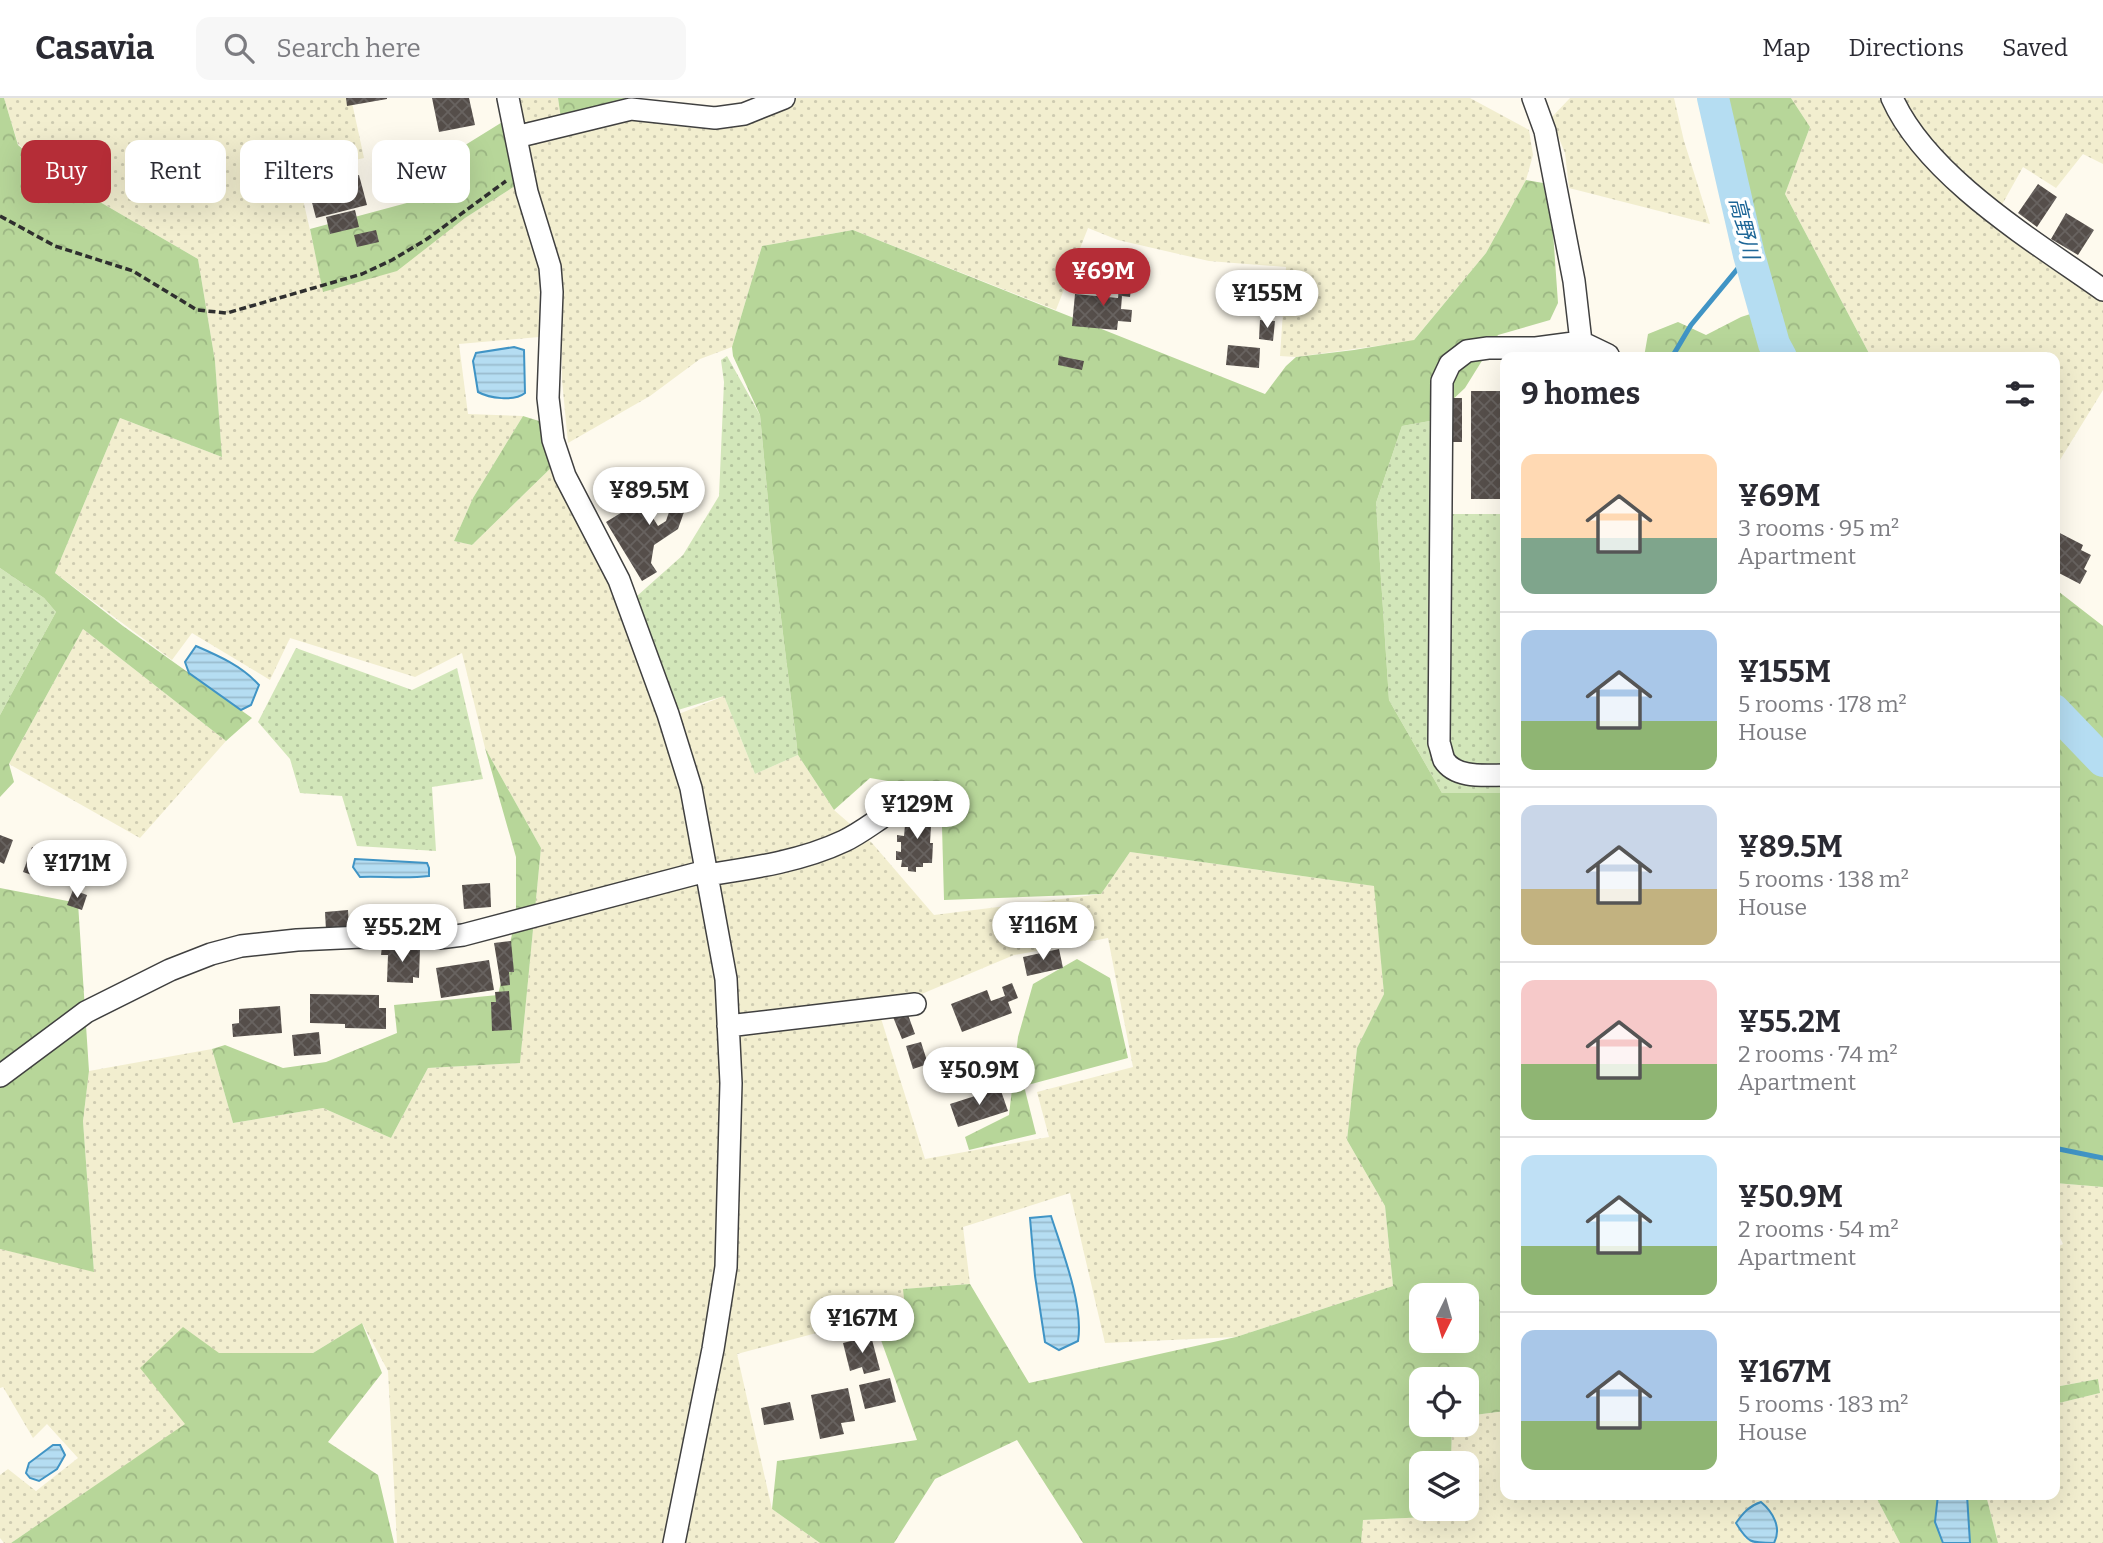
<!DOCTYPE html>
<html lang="en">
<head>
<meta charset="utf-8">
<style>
	:root { --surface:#fff; --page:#f7f7f7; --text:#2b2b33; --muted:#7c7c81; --line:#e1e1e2; --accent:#b52d37 }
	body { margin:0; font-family:Bitter,"Noto Sans JP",serif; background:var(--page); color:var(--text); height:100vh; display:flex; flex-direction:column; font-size:26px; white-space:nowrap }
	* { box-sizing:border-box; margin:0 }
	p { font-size:23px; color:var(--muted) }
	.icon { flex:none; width:38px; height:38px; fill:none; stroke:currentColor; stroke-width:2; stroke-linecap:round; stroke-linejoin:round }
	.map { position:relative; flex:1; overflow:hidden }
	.sheet { position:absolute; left:1500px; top:254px; width:560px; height:1148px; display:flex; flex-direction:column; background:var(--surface); border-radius:14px; box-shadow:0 7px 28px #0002 }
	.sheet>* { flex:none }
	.banner { position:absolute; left:21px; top:42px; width:665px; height:63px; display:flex; gap:14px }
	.needle { width:46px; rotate:185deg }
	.controls { position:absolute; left:1409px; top:1185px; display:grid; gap:14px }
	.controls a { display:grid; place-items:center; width:70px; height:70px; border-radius:14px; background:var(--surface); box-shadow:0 7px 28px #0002; font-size:35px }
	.price { position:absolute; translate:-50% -60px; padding:0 16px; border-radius:24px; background:#fff; color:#222; font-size:23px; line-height:46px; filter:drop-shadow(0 2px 4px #0008) }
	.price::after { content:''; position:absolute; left:50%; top:42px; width:21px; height:16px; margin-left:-10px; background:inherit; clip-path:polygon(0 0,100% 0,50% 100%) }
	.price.current { background:var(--accent); color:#fff }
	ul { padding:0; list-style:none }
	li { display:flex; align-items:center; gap:21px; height:175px; padding:0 21px }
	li+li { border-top:2px solid var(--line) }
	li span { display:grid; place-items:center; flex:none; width:196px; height:140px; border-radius:14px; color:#555 }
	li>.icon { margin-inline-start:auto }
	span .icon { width:84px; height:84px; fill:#fffc; stroke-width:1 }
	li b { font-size:30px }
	h2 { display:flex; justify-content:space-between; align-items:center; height:84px; padding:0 21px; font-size:30px }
	.pill { padding:0 24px; border-radius:14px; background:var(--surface); box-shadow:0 7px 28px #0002; font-size:24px; line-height:63px }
	.pill.current { background:var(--accent); color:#fff }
	header { display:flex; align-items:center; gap:42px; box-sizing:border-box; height:98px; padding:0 35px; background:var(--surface); border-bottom:2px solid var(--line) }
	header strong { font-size:33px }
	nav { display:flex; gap:38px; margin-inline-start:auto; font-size:24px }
	.search { width:490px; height:63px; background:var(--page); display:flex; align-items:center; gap:18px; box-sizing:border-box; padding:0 24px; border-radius:14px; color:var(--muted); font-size:26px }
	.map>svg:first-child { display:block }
</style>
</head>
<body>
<header>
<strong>Casavia</strong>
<div class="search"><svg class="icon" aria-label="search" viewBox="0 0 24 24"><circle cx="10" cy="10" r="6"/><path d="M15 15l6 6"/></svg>Search here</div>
<nav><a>Map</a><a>Directions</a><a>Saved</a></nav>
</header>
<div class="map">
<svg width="2103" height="1445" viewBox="0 0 2103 1445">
	<defs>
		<pattern id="farmland-dots" width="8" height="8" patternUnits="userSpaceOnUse" patternTransform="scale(1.75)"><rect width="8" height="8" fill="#f2eecf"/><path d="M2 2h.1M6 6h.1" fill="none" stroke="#cecbb1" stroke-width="1.8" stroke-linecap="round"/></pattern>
		<pattern id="green-dots" width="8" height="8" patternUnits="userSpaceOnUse" patternTransform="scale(1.75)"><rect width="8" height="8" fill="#d2e6b9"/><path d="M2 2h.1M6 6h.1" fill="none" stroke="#b3c49e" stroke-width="1.8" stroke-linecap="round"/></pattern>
		<pattern id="forest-crowns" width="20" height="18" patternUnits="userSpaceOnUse" patternTransform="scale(1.75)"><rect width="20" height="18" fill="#b7d699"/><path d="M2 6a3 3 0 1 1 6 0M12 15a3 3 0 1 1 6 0" fill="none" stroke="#9cb683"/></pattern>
		<pattern id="water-rules" width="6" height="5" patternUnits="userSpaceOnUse" patternTransform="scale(1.75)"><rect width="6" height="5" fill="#b5ddf2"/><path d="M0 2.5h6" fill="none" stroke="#9abcce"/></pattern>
		<pattern id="building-cross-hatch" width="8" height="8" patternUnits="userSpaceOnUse" patternTransform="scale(1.75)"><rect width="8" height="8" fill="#554e4a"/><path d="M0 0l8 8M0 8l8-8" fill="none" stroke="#686360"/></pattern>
	</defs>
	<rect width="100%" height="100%" fill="#fefaee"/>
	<path fill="url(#farmland-dots)" fill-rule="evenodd" d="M4 0H351L364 60 297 75 324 194 465 120 515 88 540 170 539 239 459 246 468 316 523 318 473 400 454 443 472 447 555 366 604 473 661 623 724 598 755 676 798 657 834 712 872 745 934 817 1101 796 1130 754 1375 788 1384 896 1357 950 1347 1042 1385 1108 1393 1188 1236 1239 1105 1245 1070 1095 963 1129 970 1186 904 1191 905 1210 873 1220 737 1256 772 1411 820 1445H397L388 1273 362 1225 313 1255H219L186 1326 11 1445H4L0 1440V1377L8 1371 36 1393 78 1360 47 1326 33 1340 3 1289 0 1290V1151L94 1173 83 1023 89 973 212 951 233 1025 323 1010 391 1040 428 970 520 965 541 750 485 650 462 555 415 579 290 540 270 582 192 535 172 562 55 475 120 320 222 359 215 263 198 161 57 79 18 46ZM1108 840 1133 969 1037 994 1049 1039 925 1061 879 914 1014 857Z
		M517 0H558L561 21 522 29Z
		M797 0H1470L1529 32 1533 57 1526 82 1486 155 1413 243 1296 259 1280 258 1286 169 1209 163 1118 142 1088 130 1056 212 853 132 762 148 732 249 700 261 650 298 568 345 562 282 561 172 525 44 630 17 751 20Z
		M1570 0H1674L1684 43 1710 126 1569 90 1565 55 1551 20Z
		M1791 0H2103V66L2083 56 2056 90 2023 69 1999 112 2103 183V292L2055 370 2054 259H1951L1945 254 1941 259H1871L1785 96 1810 29Z
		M83 531 226 643 140 740 9 666Z
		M2055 1085 2103 1089V1445H1998L1986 1397 2054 1396 2055 1306 2100 1295 2098 1281 2055 1289V1150L2063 1146 2055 1129Z
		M1505 1313V1396L1875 1397 1900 1445H1774L1776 1441 1753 1407 1743 1415 1736 1425 1745 1440 1752 1445H1361L1362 1422 1448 1418 1449 1411 1466 1410V1365H1451L1452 1327 1466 1326 1467 1318Z"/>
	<path fill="url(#green-dots)" d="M727 258 760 317 773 455 798 657 755 676 724 598 678 612 637 498 683 457 719 398 724 284 721 262Z
		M1430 323 1431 416H1505V695H1442L1389 602 1376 405 1402 328Z
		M0 470 44 500 56 514 0 617Z
		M296 550 412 592 457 570 483 681 432 689 436 753 357 748 342 698 300 695 290 661 258 624Z"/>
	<path fill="url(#forest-crowns)" fill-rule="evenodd" d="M0 0H4L18 47 57 79 198 161 215 263 222 359 120 320 55 475 123 528 252 620 226 643 83 531 9 666 14 684 0 699V617L56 514 44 500 0 470Z
		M558 0H627V2L561 21Z
		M1723 0H1791L1810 29 1785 96 1871 259H1644L1648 236 1678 224 1706 237 1741 219 1775 208Z
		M504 23 515 88 465 120 397 173 323 194 310 131 470 88 462 49Z
		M1526 82 1543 85 1553 134 1558 205 1550 222 1498 237 1465 290 1430 323 1402 328 1376 405 1389 602 1442 695H1505V1313L1467 1318 1466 1281H1421V1326L1452 1327 1451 1365H1421V1410L1449 1411V1418L1363 1422 1361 1445H1083L1017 1342 935 1381 894 1445H820L772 1411 777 1363 917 1342 873 1220 905 1210 903 1191 970 1186 1029 1285 1236 1239 1393 1188 1385 1108 1347 1042 1357 950 1384 896 1374 788 1130 754 1101 796 944 802 941 692 870 680 834 712 798 657 773 455 760 317 733 258 732 249 762 148 853 132 1265 296 1286 268 1296 259 1354 252 1414 242 1486 155ZM1421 1197H1466V1242H1421Z
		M523 318 542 324 555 366 472 447 454 443 473 400Z
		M2054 490 2103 528V1089L2055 1085Z
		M485 650 541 750 520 965 428 970 391 1040 323 1010 233 1025 212 951 225 947 283 970 326 964 397 935 394 907 498 897 516 819V759Z
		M0 790 78 805 89 973 83 1023 94 1174 0 1151Z
		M1077 861 1110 880 1128 960 1024 988 1036 1036 969 1052 965 1039 1009 1017 1018 939 1033 886Z
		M362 1225 382 1275 328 1344 378 1377 394 1445H11L185 1326 140 1270 183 1229 219 1255H313Z
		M2098 1281 2100 1295 2055 1306V1289Z
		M1875 1397H1986L1998 1445H1900Z"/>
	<path fill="url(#water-rules)" stroke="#4094c5" stroke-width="2" d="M514 249 524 252 525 295C514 304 489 300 478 294L473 263 476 255Z
		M196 548C219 558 242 568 259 587L251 607 241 612 189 575 185 564Z
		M355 761 427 765 429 770V778C405 781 383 778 360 779L353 769Z
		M1051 1118C1062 1152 1084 1208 1078 1243L1059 1252 1045 1244 1035 1178 1030 1120Z
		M53 1347H60L65 1357 57 1371 39 1383 30 1380 26 1375 29 1365Z
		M1938 1397H1967L1970 1445H1943L1935 1424Z
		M1761 1404C1773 1414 1782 1430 1774 1445 1750 1445 1748 1445 1736 1425 1743 1415 1749 1408 1761 1404Z"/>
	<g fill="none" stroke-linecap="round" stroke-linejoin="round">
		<path stroke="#4094c5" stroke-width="5" d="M1672 259 1691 227 1749 157
			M2054 1050 2103 1060"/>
		<path stroke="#b5ddf2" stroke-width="32" d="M1713 0 1749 157 1774 246 1781 259
			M2054 612 2103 663"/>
	</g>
	<path fill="url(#building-cross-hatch)" d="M346 0H387V1L347 8Z
		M432 0H469L475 27 439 34Z
		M412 54 414 60 422 58 429 90 425 91V95L414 97 412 93 387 99 381 68 396 64 394 59Z
		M456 71 460 87 442 92 438 76Z
		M359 77 367 107 316 120 308 89 315 86 314 83 324 80 325 86Z
		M2038 86 2057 99 2037 129 2018 115Z
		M355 112 359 129 330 136 326 119Z
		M2066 115 2094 132 2078 157 2051 141Z
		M376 132 379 144 357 149 354 137Z
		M1119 151 1140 157 1136 173 1114 168Z
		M1120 174 1133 175 1130 199 1122 198 1121 211 1132 212 1131 224 1118 223 1117 232 1072 228 1075 196 1118 200Z
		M1260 222 1275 223 1273 243 1259 241Z
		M1228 247 1260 250 1259 270 1226 267Z
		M1059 258 1084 263 1082 272 1058 267Z
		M1501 267H1505V401H1471V293H1501Z
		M1451 300H1462V344H1451Z
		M669 378 694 386 678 431 654 447 651 465 657 474 642 483 606 424 642 402 658 428 666 423 673 402 662 398Z
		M2054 432 2083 447 2081 452 2091 457 2084 471 2087 473 2080 486 2057 474 2060 469 2054 466Z
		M916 710 932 711 930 745H933L932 765H923V769H916V774L908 773V769H901L902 762H896V753L901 754V744H897V737L904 738 905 727H910V717H916Z
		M0 737 13 742 4 766 0 764Z
		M32 749 49 755 51 750 74 757 64 788 23 774Z
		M490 785 491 809 464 811 462 787Z
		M73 792 87 797 82 812 67 807Z
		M348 812 349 830 326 832 325 814Z
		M511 843 514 874H509L510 887 501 888 494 845Z
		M382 848 420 850 419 880 413 879V885L387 884 388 857H381Z
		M1059 851 1063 870 1027 878 1023 859Z
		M489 862 494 892 441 900 436 870Z
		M1012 885 1018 900 1008 904 1012 915 962 934 951 906 987 892 991 903 1005 898 1002 889Z
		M509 893 512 932 492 933 491 904H496L495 894Z
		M310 896 379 897V910H386V931L345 930V926L310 925Z
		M280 908 282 935 233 939 232 926 239 925V911Z
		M907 914 915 936 902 941 893 919Z
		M319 934 321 956 294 958 292 937Z
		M921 944 928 966 913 971 906 948Z
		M1000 990 1008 1013 958 1029 950 1006Z
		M871 1238 880 1272 864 1276 862 1269 850 1273 843 1245Z
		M890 1280 896 1304 865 1311 859 1287Z
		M848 1290 855 1323 841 1325 844 1336 820 1341 811 1297Z
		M790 1304 794 1322 764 1327 761 1310Z"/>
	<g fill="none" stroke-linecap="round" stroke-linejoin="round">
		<defs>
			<path id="minor" d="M508 0 527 94 550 169 552 194 548 300 553 342 565 378 619 482 668 616 691 690 726 881 731 985 726 1169 713 1251 674 1445
				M1533 0 1545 33 1574 183 1581 244
				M1892 0C1927 79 2034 143 2103 192
				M516 39 631 11 715 20 744 16 784 0
				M1505 677C1486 677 1456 681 1444 662 1442 657 1441 650 1439 645L1442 283 1450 266 1467 253 1488 250H1536L1581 244 1608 257 1609 259
				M707 777C753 770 802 763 844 743 857 737 869 728 881 720
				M728 928 915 906
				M0 978 86 914 170 872 211 856 241 848 297 842 362 839 439 840 463 837 706 773"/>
		</defs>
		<use href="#minor" stroke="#404040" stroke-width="24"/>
		<path stroke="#2f2f2f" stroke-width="3.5" stroke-dasharray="7 3.5" stroke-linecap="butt" d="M0 118 55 148 133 173 197 212 227 215 362 176 392 162 427 141 506 83"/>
		<use href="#minor" stroke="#fff" stroke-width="21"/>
	</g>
	<g text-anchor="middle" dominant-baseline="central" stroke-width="7" stroke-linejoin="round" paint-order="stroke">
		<g font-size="21" font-style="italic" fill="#1d6697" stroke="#fff">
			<text transform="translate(1744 130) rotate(76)">高野川</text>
		</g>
	</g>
</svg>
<div class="controls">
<a><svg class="needle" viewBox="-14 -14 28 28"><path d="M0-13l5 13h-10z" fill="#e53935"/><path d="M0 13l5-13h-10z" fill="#7c7c81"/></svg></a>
<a><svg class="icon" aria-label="locate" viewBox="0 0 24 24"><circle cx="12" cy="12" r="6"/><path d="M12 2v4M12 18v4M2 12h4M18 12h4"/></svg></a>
<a><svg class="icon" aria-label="layers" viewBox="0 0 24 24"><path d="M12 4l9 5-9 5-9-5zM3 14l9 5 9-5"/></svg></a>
</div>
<b class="price current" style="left:1103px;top:210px">¥69M</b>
<b class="price" style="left:1267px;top:232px">¥155M</b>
<b class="price" style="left:649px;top:429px">¥89.5M</b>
<b class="price" style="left:917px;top:743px">¥129M</b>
<b class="price" style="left:77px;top:802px">¥171M</b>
<b class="price" style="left:1043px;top:864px">¥116M</b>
<b class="price" style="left:402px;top:866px">¥55.2M</b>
<b class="price" style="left:979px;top:1009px">¥50.9M</b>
<b class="price" style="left:862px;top:1257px">¥167M</b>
<div class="banner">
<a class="pill current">Buy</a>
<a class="pill">Rent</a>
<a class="pill">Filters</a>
<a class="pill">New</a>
</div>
<section class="sheet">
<h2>9 homes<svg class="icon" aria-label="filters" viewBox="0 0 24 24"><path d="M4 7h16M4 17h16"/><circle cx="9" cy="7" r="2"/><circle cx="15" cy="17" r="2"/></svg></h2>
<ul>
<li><span style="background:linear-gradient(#ffd9b3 60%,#7fa58c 0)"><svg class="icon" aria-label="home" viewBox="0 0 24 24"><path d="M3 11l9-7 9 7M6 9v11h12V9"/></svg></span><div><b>¥69M</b><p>3 rooms · 95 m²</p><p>Apartment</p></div></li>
<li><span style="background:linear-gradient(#a9c7e8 65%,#8fb573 0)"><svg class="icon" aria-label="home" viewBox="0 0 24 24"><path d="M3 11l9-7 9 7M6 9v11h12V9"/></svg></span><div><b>¥155M</b><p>5 rooms · 178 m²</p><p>House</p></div></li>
<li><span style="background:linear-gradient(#c9d6e8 60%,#c2b280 0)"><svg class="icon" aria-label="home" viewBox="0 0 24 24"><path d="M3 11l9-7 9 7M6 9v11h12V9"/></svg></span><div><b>¥89.5M</b><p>5 rooms · 138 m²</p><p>House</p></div></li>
<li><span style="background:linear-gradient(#f6c9c9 60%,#8fb573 0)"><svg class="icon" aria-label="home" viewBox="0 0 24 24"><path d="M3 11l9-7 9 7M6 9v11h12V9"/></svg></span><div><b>¥55.2M</b><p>2 rooms · 74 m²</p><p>Apartment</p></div></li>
<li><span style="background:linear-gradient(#bfe0f5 65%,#8fb573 0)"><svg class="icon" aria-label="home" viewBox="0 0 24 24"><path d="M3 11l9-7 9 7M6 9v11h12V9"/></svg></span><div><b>¥50.9M</b><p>2 rooms · 54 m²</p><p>Apartment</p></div></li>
<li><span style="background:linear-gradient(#a9c7e8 65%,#8fb573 0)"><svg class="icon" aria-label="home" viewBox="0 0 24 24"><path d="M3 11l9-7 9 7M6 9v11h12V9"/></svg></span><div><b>¥167M</b><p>5 rooms · 183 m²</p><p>House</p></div></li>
</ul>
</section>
</div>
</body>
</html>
